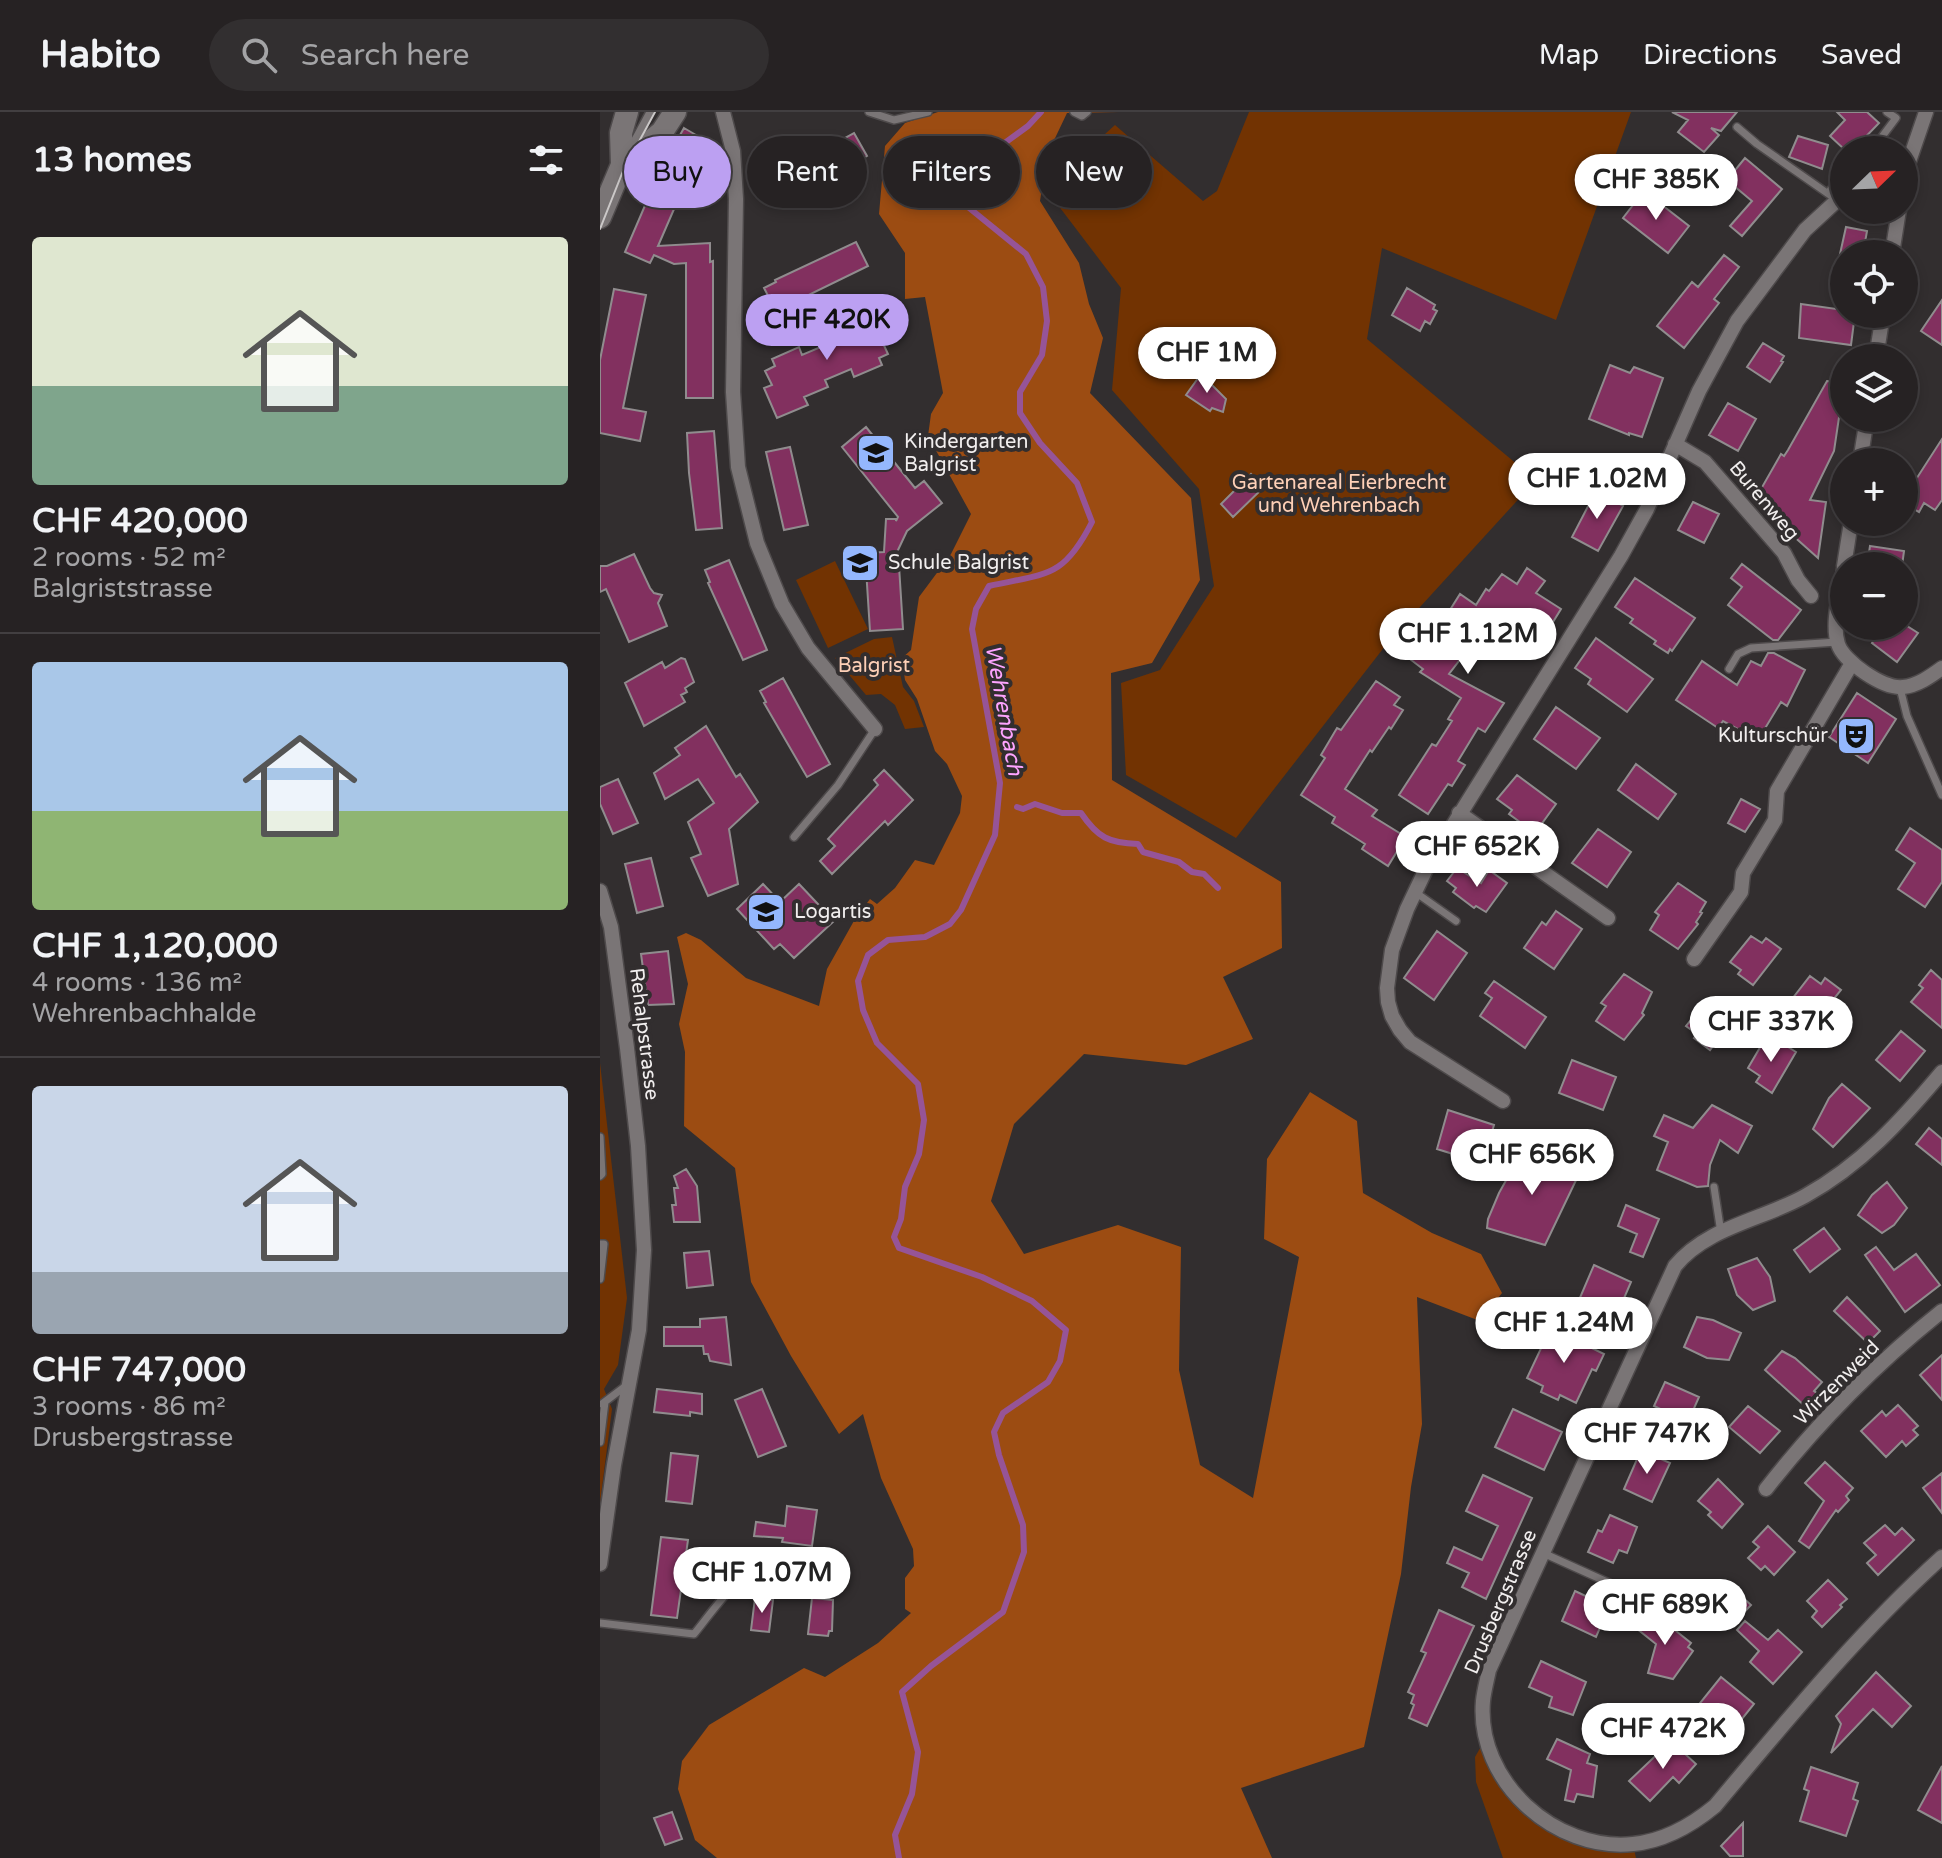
<!DOCTYPE html>
<html lang="en">
<head>
<meta charset="utf-8">
<style>
	:root { --surface:#262223; --page:#322f30; --text:#f1f3f6; --muted:#a4a4a6; --line:#423f41; --accent:#bca0f2 }
	body { margin:0; font-family:"Varela Round",sans-serif; background:var(--page); color:var(--text); height:100vh; display:flex; flex-direction:column; font-size:30px; white-space:nowrap }
	* { box-sizing:border-box; margin:0 }
	p { font-size:26px; color:var(--muted) }
	.icon { flex:none; width:44px; height:44px; fill:none; stroke:currentColor; stroke-width:2; stroke-linecap:round; stroke-linejoin:round }
	.map { position:relative; flex:1; overflow:hidden }
	.details { display:flex; flex-direction:column; background:var(--surface); width:600px }
	.details>* { flex:none }
	.top-card { position:absolute; left:24px; top:24px; width:760px; height:72px; display:flex; gap:16px }
	.needle { width:52px; rotate:67deg }
	.buttons { position:absolute; left:1230px; top:24px; display:grid; gap:16px }
	.buttons a { display:grid; place-items:center; width:88px; height:88px; border-radius:50%; background:var(--surface); box-shadow:0 4px 12px #0003,0 0 0 2px var(--line); font-size:40px }
	.price { position:absolute; translate:-50% -68px; padding:0 18px; border-radius:28px; background:#fff; color:#222; font-size:26px; line-height:52px; filter:drop-shadow(0 2px 4px #0008) }
	.price::after { content:''; position:absolute; left:50%; top:48px; width:24px; height:18px; margin-left:-12px; background:inherit; clip-path:polygon(0 0,100% 0,50% 100%) }
	.price.selected { background:var(--accent); color:#111 }
	ul { padding:0; list-style:none }
	li { display:grid; align-content:center; gap:16px; height:424px; padding:0 32px }
	li+li { border-top:2px solid var(--line) }
	li span { display:grid; place-items:center; height:248px; border-radius:8px; color:#555 }
	li>.icon { margin-inline-start:auto }
	span .icon { width:144px; height:144px; fill:#fffc; stroke-width:1 }
	li b { font-size:34px }
	h2 { display:flex; justify-content:space-between; align-items:center; height:96px; padding:0 32px; font-size:34px }
	.tag { padding:0 28px; border-radius:36px; background:var(--surface); box-shadow:0 4px 12px #0003,0 0 0 2px var(--line); font-size:28px; line-height:72px }
	.tag.selected { background:var(--accent); color:#111 }
	header { display:flex; align-items:center; gap:48px; box-sizing:border-box; height:112px; padding:0 40px; background:var(--surface); border-bottom:2px solid var(--line) }
	header strong { font-size:38px }
	nav { display:flex; gap:44px; margin-inline-start:auto; font-size:28px }
	.search { width:560px; height:72px; background:var(--page); display:flex; align-items:center; gap:20px; box-sizing:border-box; padding:0 28px; border-radius:44px; color:var(--muted); font-size:30px }
	main { display:flex; flex:1; min-height:0 }
	.map>svg:first-child { display:block }
</style>
</head>
<body>
<header>
<strong>Habito</strong>
<div class="search"><svg class="icon" aria-label="search" viewBox="0 0 24 24"><circle cx="10" cy="10" r="6"/><path d="M15 15l6 6"/></svg>Search here</div>
<nav><a>Map</a><a>Directions</a><a>Saved</a></nav>
</header>
<main>
<section class="details">
<h2>13 homes<svg class="icon" aria-label="filters" viewBox="0 0 24 24"><path d="M4 7h16M4 17h16"/><circle cx="9" cy="7" r="2"/><circle cx="15" cy="17" r="2"/></svg></h2>
<ul>
<li><span style="background:linear-gradient(#dfe7d0 60%,#7fa58c 0)"><svg class="icon" aria-label="home" viewBox="0 0 24 24"><path d="M3 11l9-7 9 7M6 9v11h12V9"/></svg></span><div><b>CHF 420,000</b><p>2 rooms · 52 m²</p><p>Balgriststrasse</p></div></li>
<li><span style="background:linear-gradient(#a9c7e8 60%,#8fb573 0)"><svg class="icon" aria-label="home" viewBox="0 0 24 24"><path d="M3 11l9-7 9 7M6 9v11h12V9"/></svg></span><div><b>CHF 1,120,000</b><p>4 rooms · 136 m²</p><p>Wehrenbachhalde</p></div></li>
<li><span style="background:linear-gradient(#c9d6e8 75%,#9aa5b1 0)"><svg class="icon" aria-label="home" viewBox="0 0 24 24"><path d="M3 11l9-7 9 7M6 9v11h12V9"/></svg></span><div><b>CHF 747,000</b><p>3 rooms · 86 m²</p><p>Drusbergstrasse</p></div></li>
</ul>
</section>
<div class="map">
<svg width="1342" height="1746" viewBox="0 0 1342 1746">
	<rect width="100%" height="100%" fill="#322e2f"/>
	<path fill="#723302" d="M649 0H1031L956 208 782 136 767 227 936 368 789 529 636 726 526 663 521 571 560 558 614 474 599 377 512 278 521 176 445 76 515 13 603 89 617 79Z
		M235 449 268 517 228 536 196 468Z
		M292 525 303 575 314 589 324 615 305 617 295 593 281 582 266 583 235 546 274 527Z
		M0 951 27 1186 18 1253 4 1277 12 1297 0 1391Z
		M887 1624 903 1664 960 1719 1033 1732 1036 1746H903L876 1670 875 1645Z"/>
	<path fill="#9c4c12" d="M338 0H519L467 1 447 43 440 89 479 151 489 192 503 226 490 281 591 386 600 468 552 551 511 561 512 668 681 770 682 836 623 865 653 927 586 953 484 942 414 1012 391 1089 424 1142 518 1113 581 1135 579 1258 600 1353 653 1386 699 1145 664 1127 667 1047 710 980 757 1009 763 1081 832 1121 881 1142 902 1181 880 1209 817 1185 822 1312 811 1375 801 1462 764 1635 641 1676 672 1746H117L95 1728 78 1677 82 1649 109 1613 204 1556 225 1565 278 1531 311 1501 305 1497V1466L314 1454 313 1437 281 1366 263 1302 239 1322 191 1244 151 1170 135 1056 84 1014 85 940 79 912 88 872 77 825 86 821 101 828 146 866 219 894 227 857 255 807 270 787 277 792 295 776 315 748 334 753 360 701 362 684 347 652 335 639 317 587 305 568 302 546 311 538 319 485 351 442 371 402 328 324 331 302 343 281 325 185 305 187V141L279 102 285 34 305 11Z"/>
	<g fill="none" stroke-linecap="round" stroke-linejoin="round">
		<path stroke="#965497" stroke-width="6" d="M417 695 423 697 435 692 462 701H481C498 726 509 731 538 732L543 740 579 750 592 760 604 762 618 776
			M299 1746 295 1723 312 1682 318 1640 302 1580 331 1554 403 1500 424 1440 423 1413 399 1343 394 1320 403 1301 448 1270 460 1249 466 1218 432 1189 382 1165 299 1136 294 1125 301 1107 305 1075 319 1042 324 1008 318 972 277 931 263 898 258 869 268 843 288 828 325 825 350 812 361 798 395 723 400 671 372 517 376 497 389 474C447 461 463 467 492 410L477 371 440 331 420 301V280L442 243 447 209 443 175 426 142 368 95 361 71 391 41 428 14 441 0"/>
	</g>
	<path fill="#82305f" stroke="#908c8e" stroke-width="2" d="M1072 0H1137L1121 19 1111 16 1119 23 1104 40 1078 20 1088 8Z
		M1237 0H1267L1279 11 1253 38H1245L1230 24 1245 8Z
		M84 16 108 30 84 74 58 134 110 131V150L113 149V286H86V151L74 152 54 143 50 151 25 140 59 61Z
		M254 21 267 44 178 95 164 72 176 66 175 64Z
		M1198 24 1228 33 1222 57 1189 45Z
		M1145 46 1182 77 1142 124 1130 114 1152 89 1127 68Z
		M1044 79 1089 114 1068 141 1023 106Z
		M1246 115 1267 119 1263 142H1240Z
		M256 130 268 154 176 199 164 176 176 170 175 168Z
		M1124 143 1139 155 1114 187 1119 191 1084 236 1057 214 1092 170 1098 175Z
		M807 176 835 193 833 197 837 199 830 212 825 209 820 219 792 203Z
		M14 177 46 183 23 296 46 300 40 329 0 321V248Z
		M1342 188V233L1321 219Z
		M1201 192 1244 198V202H1255L1251 233 1199 226Z
		M276 194 289 224 281 227 288 242 279 246 282 253 254 265 251 257 225 268 228 275 204 285 208 293 177 306 164 276 172 273 165 259 175 254 172 247 199 235 202 243 228 232 225 225 250 215 246 207Z
		M1163 231 1184 244 1181 249 1183 250 1170 270 1147 255Z
		M1010 253 1030 261 1034 255 1063 266 1042 325 1029 321V323L989 307Z
		M601 262 626 287 623 300 612 296 610 299 586 283Z
		M1227 269 1244 272 1234 339 1210 388 1226 390 1218 446 1190 421 1157 384 1181 342 1184 344 1188 338Z
		M1128 291 1156 307 1138 339 1109 323Z
		M266 315 315 376 324 369 342 391 307 419 298 438 303 517 270 519 265 441 284 440 286 407H296V409L298 405 242 335Z
		M114 319 122 416 96 418 89 361 87 321Z
		M1342 327V388L1335 398 1324 391 1319 400 1304 391V386Z
		M190 335 208 413 184 418 166 340Z
		M651 362 664 375 633 405 621 392Z
		M996 379 1023 394 998 439 972 425Z
		M1093 390 1119 402 1104 431 1078 418Z
		M1270 434 1304 439 1302 454H1267Z
		M34 442 50 476 54 481 62 483 58 491 67 514 29 530 6 477 0 480V454H7Z
		M129 448 167 538 143 548 108 471 110 470 105 458Z
		M1142 452 1201 498 1178 528H1173L1128 493 1142 475 1131 466Z
		M927 456 945 469 936 481 961 497 948 518 928 505 922 515 919 512 916 517 902 508 889 528 869 515 853 540 862 545 849 562 904 591 885 620 878 616 858 649 865 653 852 674 848 672 828 702 799 683 832 632 836 634 852 609 848 607 861 586 820 560 823 557 806 544 827 511 838 517 860 482 876 493 886 477 889 479 902 462 917 472Z
		M1035 466 1095 506 1072 539 1070 537 1068 541 1054 532 1056 529 1030 511 1033 507 1015 495Z
		M1284 514H1307L1318 521 1297 550 1272 531Z
		M996 526 1053 567 1027 600 988 572 991 567 975 556Z
		M1168 541H1174L1205 558 1187 594 1181 590 1158 628 1123 609 1118 616 1076 588 1102 549 1137 573 1151 549 1161 554Z
		M81 546 85 547 94 570 85 576 87 580 81 583 85 590 44 614 25 571 62 550 65 556Z
		M183 566 230 652 207 665 164 591 166 590 160 579Z
		M776 569 800 585 794 593 803 598 791 617 789 615 772 640 770 638 745 677 777 698 772 704 806 725 788 754 762 737 765 732 732 711 735 705 701 683 725 646 721 643 737 616 741 618Z
		M1257 581 1296 607 1268 651 1229 625Z
		M956 595 1000 626 976 657 934 627Z
		M106 614 136 665 140 662 158 690 129 717 138 772 108 784 91 746 101 742 88 710 114 691 98 667 65 687 54 661 80 643 75 636Z
		M1036 652 1076 682 1058 707 1018 678Z
		M284 658 313 688 288 713 285 709 232 762 220 749 235 734 228 727 278 673 274 668Z
		M917 663 956 692 935 721 909 702 912 698 897 687Z
		M18 667 38 711 13 722 0 692V675Z
		M1141 687 1160 697 1145 720 1128 711Z
		M1310 716 1342 738V770L1325 795 1298 777 1315 751 1296 738Z
		M998 717 1031 740 1007 775 972 751Z
		M51 746 63 794 37 801 25 752Z
		M857 756 881 771 889 758 907 771 886 800 876 794 874 796 853 780 856 776 847 769Z
		M1078 771 1106 790 1100 800 1102 801 1096 810 1098 812 1078 837 1050 818 1059 803 1055 800Z
		M163 772 180 790 199 772 234 809 194 846 180 832 174 837 137 797Z
		M956 799 982 817 954 857 924 836 942 810 946 813Z
		M837 819 867 841 834 888 804 866Z
		M1151 824 1162 831 1166 826 1181 837 1153 873 1138 862 1141 858 1130 850Z
		M68 839 74 892 48 893 41 842Z
		M1331 858 1342 868V916L1311 890 1323 876 1319 873Z
		M1024 862 1052 880 1042 901 1044 903 1024 928 996 909 1006 894 1001 891Z
		M1210 864 1221 872 1225 866 1241 878 1212 914 1197 903 1200 898 1189 891Z
		M894 869 946 905 925 936 880 904 892 886 885 881Z
		M1107 888 1118 896 1122 890 1138 901 1110 938 1094 926 1097 922 1086 914Z
		M1301 919 1325 939 1300 969 1276 948Z
		M1165 927 1177 935 1180 930 1196 940 1172 981 1156 970 1160 964 1148 956Z
		M972 948 1016 965 1003 998 959 981Z
		M1242 972 1270 996 1233 1035 1213 1017 1229 986Z
		M1112 993 1152 1014 1138 1041 1120 1028 1110 1053 1108 1074 1097 1075 1057 1058 1068 1030 1054 1024 1064 1003 1093 1016Z
		M848 998 894 1013 887 1037 874 1033 869 1047 837 1037Z
		M1329 1016 1342 1027V1053L1316 1032Z
		M927 1031 978 1064 945 1133 887 1116 888 1107 899 1081Z
		M86 1057 97 1074 100 1110H74L72 1093H76L74 1076H78L74 1064Z
		M1287 1070 1307 1096 1294 1113 1282 1121 1258 1103 1272 1083Z
		M1026 1093 1059 1107 1043 1145 1030 1140 1037 1122 1018 1114Z
		M1224 1116 1240 1137 1210 1160 1194 1138Z
		M1276 1135 1294 1158 1316 1142 1340 1173 1305 1200 1265 1143Z
		M109 1139 113 1173 87 1176 84 1141Z
		M1157 1146 1170 1165 1175 1189 1153 1198 1137 1183 1128 1157Z
		M994 1153 1031 1170 1016 1205 979 1188Z
		M1247 1185 1280 1219 1268 1231 1234 1199Z
		M126 1205 131 1253 110 1249 108 1242H104L103 1234H64V1215H100V1207Z
		M1097 1205 1113 1208 1141 1221 1129 1248 1107 1246 1084 1235Z
		M952 1213 968 1220 967 1224 1004 1242 996 1259 992 1257 976 1291 960 1283 958 1288 941 1280 943 1274 927 1266Z
		M1182 1239 1195 1246 1222 1270 1214 1279 1218 1282 1206 1295 1165 1258Z
		M1342 1243V1288L1320 1263Z
		M1065 1270 1099 1285 1088 1310 1054 1294Z
		M57 1277 102 1282V1302L90 1300V1304L54 1300Z
		M162 1277 186 1334 158 1345 135 1288Z
		M1298 1293 1318 1314 1313 1318 1318 1323 1306 1334 1302 1329 1286 1345 1261 1319 1282 1299 1286 1304Z
		M1148 1294 1180 1319 1160 1341 1129 1315Z
		M913 1297 962 1320 944 1358 895 1335Z
		M1041 1338 1070 1351 1052 1390 1024 1377Z
		M71 1341 98 1344 92 1392 66 1389Z
		M1225 1350 1253 1376 1246 1384 1249 1388 1238 1400 1236 1398 1209 1436 1199 1429 1224 1389 1205 1371Z
		M1342 1361V1401L1323 1376Z
		M883 1363 932 1386 886 1487 862 1475 869 1461 847 1451 854 1435 882 1448 898 1414 866 1399Z
		M1118 1367 1143 1392 1122 1416 1108 1403 1111 1400 1098 1389Z
		M187 1394 217 1398 212 1434 182 1430 183 1426 154 1424 156 1410 185 1414Z
		M1010 1403 1037 1415 1027 1441 1019 1438 1013 1451 988 1440 998 1418 1002 1420Z
		M1285 1413 1295 1423 1302 1416 1314 1428 1278 1463 1267 1451 1276 1443 1264 1431Z
		M1168 1414 1195 1440 1174 1463 1165 1454 1161 1458 1148 1446 1159 1435 1153 1430Z
		M61 1425 88 1428 77 1506 51 1503Z
		M1228 1468 1247 1487 1240 1493 1242 1495 1222 1515 1212 1505 1217 1499 1207 1489Z
		M1126 1470 1151 1493 1133 1512 1109 1488Z
		M975 1479 1009 1495 996 1525 962 1509Z
		M155 1486 173 1488 169 1520 151 1518Z
		M212 1486 233 1488 232 1519H229L228 1524 208 1522Z
		M839 1498 874 1514 827 1614 809 1606 814 1593 811 1591 814 1583 808 1580 826 1541 821 1539Z
		M1051 1499 1091 1531 1088 1535 1093 1539 1073 1567 1048 1561 1056 1532 1036 1516Z
		M1145 1509 1168 1528 1178 1518 1202 1540 1173 1572 1150 1550 1159 1539 1137 1518Z
		M941 1549 986 1570 973 1603 949 1595 952 1585 929 1575Z
		M1276 1560 1311 1594 1292 1615 1273 1597 1231 1641 1241 1612 1236 1604Z
		M1121 1565 1154 1592 1125 1628 1092 1601Z
		M957 1627 990 1642 987 1651 997 1654 993 1685 977 1682 974 1690 965 1688 971 1658 947 1647Z
		M1071 1629 1096 1652 1079 1671 1073 1665 1050 1689 1029 1669Z
		M1342 1654V1711L1318 1698Z
		M1211 1655 1258 1671 1253 1687 1258 1689 1246 1724 1200 1709 1209 1679 1204 1677Z
		M72 1700 82 1727 65 1733 54 1706Z
		M1143 1711V1744H1130L1121 1734Z"/>
	<g fill="none" stroke-linecap="round" stroke-linejoin="round">
		<defs>
			<path id="lane" d="M269 0 294 8 328 0
				M474 0 482 4 487 0
				M1137 15 1157 32 1237 88
				M30 37 50 0
				M1272 38 1296 6 1287 0
				M1228 81 1244 61
				M1129 557 1138 542 1151 536 1237 530
				M1300 576 1307 604 1342 683
				M194 725 238 673 275 617
				M815 780 856 809
				M0 1025 2 1062 0 1064
				M1114 1075 1121 1121
				M0 1132H4L0 1167
				M2 1292 27 1273
				M0 1330 5 1290
				M943 1441 1047 1488
				M0 1511 94 1522C109 1504 138 1461 161 1455 178 1450 200 1456 218 1459"/>
			<path id="street" d="M123 0 133 39 136 87 133 280 138 355 157 431 182 492 208 536 275 617
				M1304 64 1326 0
				M1292 142 1299 98
				M1276 246 1283 202
				M1075 332 1105 350 1184 441 1198 468 1211 484
				M1260 350 1267 306
				M1244 454 1251 410
				M1244 457C1241 479 1231 510 1238 532 1244 550 1283 577 1303 575 1317 574 1331 564 1342 556
				M859 701 1008 806
				M0 779 11 815 27 936 38 1034 44 1138 39 1218 14 1353 0 1452
				M1094 847 1141 780 1143 761 1175 708 1177 679 1252 551
				M1342 960C1301 1009 1261 1053 1205 1084 1162 1108 1107 1115 1075 1154L889 1558C887 1568 884 1579 883 1589 876 1669 955 1740 1033 1732 1064 1729 1092 1713 1115 1694 1188 1607 1258 1521 1342 1445
				M903 989 810 930 800 918 792 904 788 890 787 876 792 838 807 797 827 755 1021 444 1047 397 1099 279 1137 209 1205 118 1244 82
				M1166 1377C1216 1313 1278 1250 1342 1199"/>
			<path id="secondary" d="M22 53 62 20 75 0
				M0 105 22 53 21 21 27 0"/>
		</defs>
		<use href="#lane" stroke="#4e4a4b" stroke-width="10"/>
		<use href="#street" stroke="#4e4a4b" stroke-width="17"/>
		<use href="#secondary" stroke="#4e4a4b" stroke-width="25"/>
		<use href="#lane" stroke="#7a7576" stroke-width="7"/>
		<use href="#street" stroke="#7a7576" stroke-width="14"/>
		<use href="#secondary" stroke="#7a7576" stroke-width="22"/>
		<path stroke="#cbc8c8" stroke-width="2" d="M0 117 23 59 55 0"/>
	</g>
	<defs>
		<symbol id="school-square" viewBox="-11 -11 22 22"><rect x="-9" y="-9" width="18" height="18" rx="4" fill="#94b7fd" stroke="#322e2f"/><path d="M0-5L7-2L0 1L-7-2ZM-4 1L0 2.5L4 1V4Q0 6-4 4Z" fill="#111"/></symbol>
		<symbol id="theatre-square" viewBox="-11 -11 22 22"><rect x="-9" y="-9" width="18" height="18" rx="4" fill="#94b7fd" stroke="#322e2f"/><path d="M-5-5.5Q0-4 5-5.5V0Q5 5 0 6Q-5 5-5 0ZM-3.3-2.5H-1v1.5H-3.3ZM1-2.5H3.3v1.5H1ZM-2.8 1Q0 5.5 2.8 1Z" fill="#111"/></symbol>
	</defs>
	<g fill-rule="evenodd">
		<use href="#school-square" x="254" y="319" width="44" height="44"/>
		<use href="#school-square" x="238" y="429" width="44" height="44"/>
		<use href="#theatre-square" x="1234" y="602" width="44" height="44"/>
		<use href="#school-square" x="144" y="778" width="44" height="44"/>
	</g>
	<g text-anchor="middle" dominant-baseline="central" stroke-width="8" stroke-linejoin="round" paint-order="stroke">
		<g font-size="20" fill="#f1eeee" stroke="#322e2f" text-anchor="start">
			<text x="304" y="330">Kindergarten<tspan x="304" dy="23">Balgrist</tspan></text>
			<text x="288" y="451">Schule Balgrist</text>
			<text x="1228" y="624" text-anchor="end">Kulturschür</text>
			<text x="194" y="800">Logartis</text>
		</g>
		<g font-size="20" fill="#fed0b7" stroke="#322e2f">
			<text x="739" y="371">Gartenareal Eierbrecht<tspan x="739" dy="23">und Wehrenbach</tspan></text>
			<text x="274" y="554">Balgrist</text>
		</g>
		<g font-size="20" fill="#f1eeee" stroke="#322e2f">
			<text transform="translate(1164 389) rotate(50)">Burenweg</text>
			<text transform="translate(44 922) rotate(83)">Rehalpstrasse</text>
			<text transform="translate(1237 1271) rotate(-45)">Wirzenweid</text>
			<text transform="translate(901 1490) rotate(-67)">Drusbergstrasse</text>
		</g>
		<g font-size="22" font-style="italic" fill="#fea4ff" stroke="#322e2f">
			<text transform="translate(404 598) rotate(80)">Wehrenbach</text>
		</g>
	</g>
</svg>
<div class="buttons">
<a><svg class="needle" viewBox="-14 -14 28 28"><path d="M0-13l5 13h-10z" fill="#e53935"/><path d="M0 13l5-13h-10z" fill="#a4a4a6"/></svg></a>
<a><svg class="icon" aria-label="locate" viewBox="0 0 24 24"><circle cx="12" cy="12" r="6"/><path d="M12 2v4M12 18v4M2 12h4M18 12h4"/></svg></a>
<a><svg class="icon" aria-label="layers" viewBox="0 0 24 24"><path d="M12 4l9 5-9 5-9-5zM3 14l9 5 9-5"/></svg></a>
<a>+</a>
<a>−</a>
</div>
<b class="price" style="left:1056px;top:110px">CHF 385K</b>
<b class="price selected" style="left:227px;top:250px">CHF 420K</b>
<b class="price" style="left:607px;top:283px">CHF 1M</b>
<b class="price" style="left:997px;top:409px">CHF 1.02M</b>
<b class="price" style="left:868px;top:564px">CHF 1.12M</b>
<b class="price" style="left:877px;top:777px">CHF 652K</b>
<b class="price" style="left:1171px;top:952px">CHF 337K</b>
<b class="price" style="left:932px;top:1085px">CHF 656K</b>
<b class="price" style="left:964px;top:1253px">CHF 1.24M</b>
<b class="price" style="left:1047px;top:1364px">CHF 747K</b>
<b class="price" style="left:162px;top:1503px">CHF 1.07M</b>
<b class="price" style="left:1065px;top:1535px">CHF 689K</b>
<b class="price" style="left:1063px;top:1659px">CHF 472K</b>
<div class="top-card">
<a class="tag selected">Buy</a>
<a class="tag">Rent</a>
<a class="tag">Filters</a>
<a class="tag">New</a>
</div>
</div>
</main>
</body>
</html>
